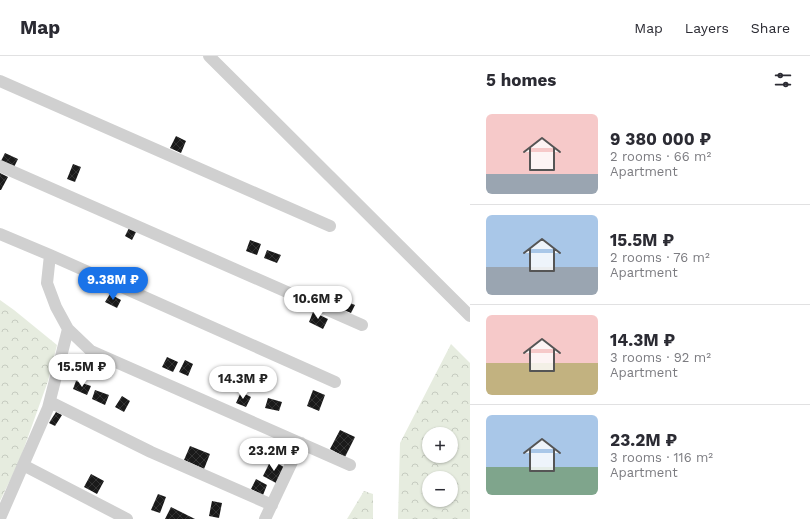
<!DOCTYPE html>
<html lang="en">
<head>
<meta charset="utf-8">
<style>
	:root { --surface:#fff; --page:#f2f2f3; --text:#2b2b33; --muted:#7c7c81; --line:#e1e1e2; --accent:#1a73e8 }
	body { margin:0; font-family:"Work Sans",sans-serif; background:var(--page); color:var(--text); height:100vh; display:flex; flex-direction:column; font-size:15px; white-space:nowrap }
	* { box-sizing:border-box; margin:0 }
	p { font-size:13px; color:var(--muted) }
	.icon { flex:none; width:22px; height:22px; fill:none; stroke:currentColor; stroke-width:2; stroke-linecap:round; stroke-linejoin:round }
	.map { position:relative; flex:1; overflow:hidden }
	.details { display:flex; flex-direction:column; background:var(--surface); width:340px }
	.details>* { flex:none }
	.tools { position:absolute; left:422px; top:371px; display:grid; gap:8px }
	.tools a { display:grid; place-items:center; width:36px; height:36px; border-radius:50%; background:var(--surface); box-shadow:0 1px 3px #0004; font-size:20px }
	.price { position:absolute; translate:-50% -34px; padding:0 9px; border-radius:14px; background:#fff; color:#222; font-size:13px; line-height:26px; filter:drop-shadow(0 1px 2px #0008) }
	.price::after { content:''; position:absolute; left:50%; top:24px; width:12px; height:9px; margin-left:-6px; background:inherit; clip-path:polygon(0 0,100% 0,50% 100%) }
	.price.selected { background:var(--accent); color:#fff }
	ul { padding:0; list-style:none }
	li { display:flex; align-items:center; gap:12px; height:100px; padding:0 16px }
	li+li { border-top:1px solid var(--line) }
	li span { display:grid; place-items:center; flex:none; width:112px; height:80px; border-radius:6px; color:#555 }
	li>.icon { margin-inline-start:auto }
	span .icon { width:48px; height:48px; fill:#fffc; stroke-width:1 }
	li b { font-size:17px }
	h2 { display:flex; justify-content:space-between; align-items:center; height:48px; padding:0 16px; font-size:17px }
	header { display:flex; align-items:center; gap:24px; box-sizing:border-box; height:56px; padding:0 20px; background:var(--surface); border-bottom:1px solid var(--line) }
	header strong { font-size:19px }
	nav { display:flex; gap:22px; margin-inline-start:auto; font-size:14px }
	main { display:flex; flex:1; min-height:0 }
	.map>svg:first-child { display:block }
</style>
</head>
<body>
<header>
<strong>Map</strong>
<nav><a>Map</a><a>Layers</a><a>Share</a></nav>
</header>
<main>
<div class="map">
<svg width="470" height="463" viewBox="0 0 470 463">
	<defs>
		<pattern id="forest-crowns" width="20" height="18" patternUnits="userSpaceOnUse"><rect width="20" height="18" fill="#e6ecdf"/><path d="M2 6a3 3 0 1 1 6 0M12 15a3 3 0 1 1 6 0" fill="none" stroke="#c6cbc0"/></pattern>
		<pattern id="building-cross-hatch" width="8" height="8" patternUnits="userSpaceOnUse"><rect width="8" height="8" fill="#1a1a1a"/><path d="M0 0l8 8M0 8l8-8" fill="none" stroke="#333"/></pattern>
	</defs>
	<rect width="100%" height="100%" fill="#fff"/>
	<path fill="url(#forest-crowns)" fill-rule="evenodd" d="M0 244 14 254 57 289 48 325 19 406 0 445Z
		M451 288 470 307V463H398L400 387ZM429 378H451V400H429ZM429 422H451V444H429Z
		M364 435 373 438V463H347Z"/>
	<path fill="url(#building-cross-hatch)" d="M176 80 186 85 181 97 170 92Z
		M5 97 18 103 14 111 1 105Z
		M73 108 81 111 75 126 67 123Z
		M0 117 8 121 1 134H0Z
		M129 172 136 176 132 184 125 180Z
		M250 184 261 188 257 199 246 195Z
		M267 194 281 199 277 207 264 202Z
		M110 238 121 244 117 252 105 246Z
		M342 244 355 249 351 257 339 252Z
		M313 256 328 263 323 273 309 266Z
		M167 301 178 306 173 316 162 311Z
		M66 304 71 307 66 316 62 314Z
		M185 304 193 308 188 320 179 316Z
		M76 325 91 330 87 339 73 333Z
		M95 334 109 339 105 349 92 343Z
		M313 334 325 339 319 355 307 350Z
		M241 336 251 341 246 351 236 347Z
		M122 340 130 345 124 356 115 351Z
		M268 342 282 346 279 355 265 352Z
		M56 356 62 359 55 370 49 367Z
		M340 374 355 381 345 401 330 393Z
		M190 390 210 398 204 413 184 404Z
		M271 404 284 411 276 427 263 420Z
		M91 418 104 425 97 438 84 431Z
		M256 423 267 429 263 439 251 433Z
		M158 438 166 441 160 457 151 454Z
		M212 445 222 447 219 462 209 460Z
		M171 451 195 463H165Z"/>
	<g fill="none" stroke-linecap="round" stroke-linejoin="round">
		<path stroke="#d0d0d0" stroke-width="12" d="M209 0 470 260
			M0 25 330 170
			M0 110 362 269
			M0 178 50 199 335 326
			M50 199 47 227 56 251 68 273 91 295 350 409
			M50 346 151 396 272 449
			M23 409 127 463
			M0 462 48 352 68 273
			M265 463 301 387"/>
	</g>
</svg>
<div class="tools">
<a>+</a>
<a>−</a>
</div>
<b class="price selected" style="left:113px;top:245px">9.38M ₽</b>
<b class="price" style="left:318px;top:264px">10.6M ₽</b>
<b class="price" style="left:82px;top:332px">15.5M ₽</b>
<b class="price" style="left:243px;top:344px">14.3M ₽</b>
<b class="price" style="left:274px;top:416px">23.2M ₽</b>
</div>
<section class="details">
<h2>5 homes<svg class="icon" aria-label="filters" viewBox="0 0 24 24"><path d="M4 7h16M4 17h16"/><circle cx="9" cy="7" r="2"/><circle cx="15" cy="17" r="2"/></svg></h2>
<ul>
<li><span style="background:linear-gradient(#f6c9c9 75%,#9aa5b1 0)"><svg class="icon" aria-label="home" viewBox="0 0 24 24"><path d="M3 11l9-7 9 7M6 9v11h12V9"/></svg></span><div><b>9 380 000 ₽</b><p>2 rooms · 66 m²</p><p>Apartment</p></div></li>
<li><span style="background:linear-gradient(#a9c7e8 65%,#9aa5b1 0)"><svg class="icon" aria-label="home" viewBox="0 0 24 24"><path d="M3 11l9-7 9 7M6 9v11h12V9"/></svg></span><div><b>15.5M ₽</b><p>2 rooms · 76 m²</p><p>Apartment</p></div></li>
<li><span style="background:linear-gradient(#f6c9c9 60%,#c2b280 0)"><svg class="icon" aria-label="home" viewBox="0 0 24 24"><path d="M3 11l9-7 9 7M6 9v11h12V9"/></svg></span><div><b>14.3M ₽</b><p>3 rooms · 92 m²</p><p>Apartment</p></div></li>
<li><span style="background:linear-gradient(#a9c7e8 65%,#7fa58c 0)"><svg class="icon" aria-label="home" viewBox="0 0 24 24"><path d="M3 11l9-7 9 7M6 9v11h12V9"/></svg></span><div><b>23.2M ₽</b><p>3 rooms · 116 m²</p><p>Apartment</p></div></li>
</ul>
</section>
</main>
</body>
</html>
